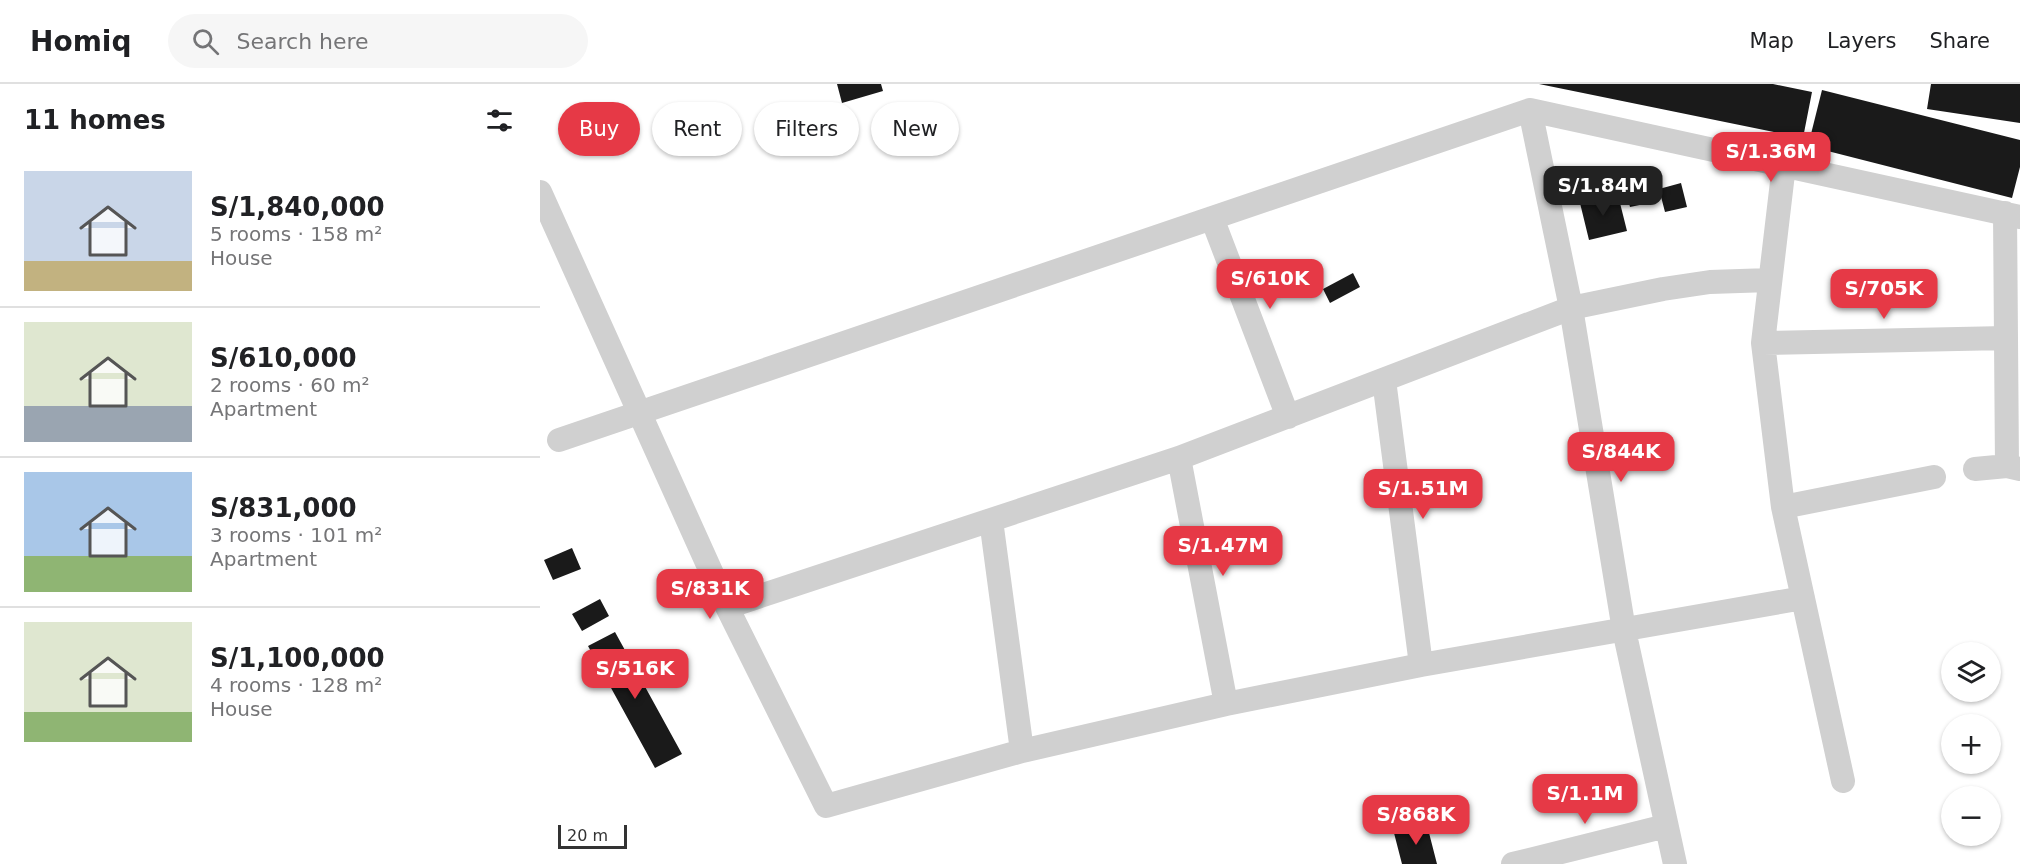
<!DOCTYPE html>
<html lang="en">
<head>
<meta charset="utf-8">
<style>
	:root { --surface:#fff; --page:#f6f6f6; --text:#202124; --muted:#757577; --line:#e0e0e0; --accent:#e63946 }
	body { margin:0; font-family:"DejaVu Sans",sans-serif; background:var(--page); color:var(--text); height:100vh; display:flex; flex-direction:column; font-size:22px; white-space:nowrap }
	* { box-sizing:border-box; margin:0 }
	p { font-size:20px; color:var(--muted) }
	.icon { flex:none; width:33px; height:33px; fill:none; stroke:currentColor; stroke-width:2; stroke-linecap:round; stroke-linejoin:round }
	.map { position:relative; flex:1; overflow:hidden }
	.sheet { display:flex; flex-direction:column; background:var(--surface); width:540px }
	.sheet>* { flex:none }
	.banner { position:absolute; left:18px; top:18px; width:570px; height:54px; display:flex; gap:12px }
	.buttons { position:absolute; left:1401px; top:558px; display:grid; gap:12px }
	.buttons a { display:grid; place-items:center; width:60px; height:60px; border-radius:50%; background:var(--surface); box-shadow:0 2px 4px #0004; font-size:30px }
	.scale { position:absolute; left:18px; bottom:15px; width:69px; box-sizing:border-box; padding-left:6px; border:3px solid #333; border-top:0; font-size:16px; line-height:21px; white-space:nowrap; color:#333; -webkit-text-stroke:4px #fff; paint-order:stroke }
	.price { position:absolute; translate:-50% -51px; padding:0 14px; border-radius:12px; background:var(--accent); color:#fff; font-size:20px; line-height:39px; filter:drop-shadow(0 2px 3px #0008) }
	.price::after { content:''; position:absolute; left:50%; top:36px; width:18px; height:14px; margin-left:-9px; background:inherit; clip-path:polygon(0 0,100% 0,50% 100%) }
	.price.on { background:#222; color:#fff }
	ul { padding:0; list-style:none }
	li { display:flex; align-items:center; gap:18px; height:150px; padding:0 24px }
	li+li { border-top:2px solid var(--line) }
	li span { display:grid; place-items:center; flex:none; width:168px; height:120px; border-radius:0px; color:#555 }
	li>.icon { margin-inline-start:auto }
	span .icon { width:72px; height:72px; fill:#fffc; stroke-width:1 }
	li b { font-size:26px }
	h2 { display:flex; justify-content:space-between; align-items:center; height:72px; padding:0 24px; font-size:26px }
	.chip { padding:0 21px; border-radius:27px; background:var(--surface); box-shadow:0 2px 4px #0004; font-size:21px; line-height:54px }
	.chip.on { background:var(--accent); color:#fff }
	header { display:flex; align-items:center; gap:36px; box-sizing:border-box; height:84px; padding:0 30px; background:var(--surface); border-bottom:2px solid var(--line) }
	header strong { font-size:28px }
	nav { display:flex; gap:33px; margin-inline-start:auto; font-size:21px }
	.search { width:420px; height:54px; background:var(--page); display:flex; align-items:center; gap:15px; box-sizing:border-box; padding:0 21px; border-radius:33px; color:var(--muted); font-size:22px }
	main { display:flex; flex:1; min-height:0 }
	.map>svg:first-child { display:block }
</style>
</head>
<body>
<header>
<strong>Homiq</strong>
<div class="search"><svg class="icon" aria-label="search" viewBox="0 0 24 24"><circle cx="10" cy="10" r="6"/><path d="M15 15l6 6"/></svg>Search here</div>
<nav><a>Map</a><a>Layers</a><a>Share</a></nav>
</header>
<main>
<section class="sheet">
<h2>11 homes<svg class="icon" aria-label="filters" viewBox="0 0 24 24"><path d="M4 7h16M4 17h16"/><circle cx="9" cy="7" r="2"/><circle cx="15" cy="17" r="2"/></svg></h2>
<ul>
<li><span style="background:linear-gradient(#c9d6e8 75%,#c2b280 0)"><svg class="icon" aria-label="home" viewBox="0 0 24 24"><path d="M3 11l9-7 9 7M6 9v11h12V9"/></svg></span><div><b>S/1,840,000</b><p>5 rooms · 158 m²</p><p>House</p></div></li>
<li><span style="background:linear-gradient(#dfe7d0 70%,#9aa5b1 0)"><svg class="icon" aria-label="home" viewBox="0 0 24 24"><path d="M3 11l9-7 9 7M6 9v11h12V9"/></svg></span><div><b>S/610,000</b><p>2 rooms · 60 m²</p><p>Apartment</p></div></li>
<li><span style="background:linear-gradient(#a9c7e8 70%,#8fb573 0)"><svg class="icon" aria-label="home" viewBox="0 0 24 24"><path d="M3 11l9-7 9 7M6 9v11h12V9"/></svg></span><div><b>S/831,000</b><p>3 rooms · 101 m²</p><p>Apartment</p></div></li>
<li><span style="background:linear-gradient(#dfe7d0 75%,#8fb573 0)"><svg class="icon" aria-label="home" viewBox="0 0 24 24"><path d="M3 11l9-7 9 7M6 9v11h12V9"/></svg></span><div><b>S/1,100,000</b><p>4 rooms · 128 m²</p><p>House</p></div></li>
</ul>
</section>
<div class="map">
<svg width="1480" height="780" viewBox="0 0 1480 780">
	<rect width="100%" height="100%" fill="#fff"/>
	<path fill="#1a1a1a" d="M297 0H341L343 7 302 19Z
		M999 0H1233L1272 8 1263 54Z
		M1391 0H1480V39L1387 25Z
		M1282 6 1480 56V83L1472 114 1268 62Z
		M1103 92 1109 119 1090 123 1083 97Z
		M1141 99 1147 123 1125 128 1119 105Z
		M1078 111 1087 147 1049 156 1040 119Z
		M813 189 820 203 790 219 783 205Z
		M32 464 41 485 13 496 4 476Z
		M60 515 69 532 42 547 32 530Z
		M75 548 142 670 115 684 48 562Z
		M887 741 897 780H862L854 749Z"/>
	<g fill="none" stroke-linecap="round" stroke-linejoin="round">
		<path stroke="#d0d0d0" stroke-width="24" d="M990 26 1031 224 1084 546 1135 780
			M1244 81 1223 259 1243 423 1303 697
			M0 108 187 523 286 722 482 667 686 620 881 581 1263 514
			M1465 129 1467 382
			M672 134 748 333
			M1223 259 1466 254
			M844 296 881 581
			M19 356 990 26 1480 133
			M639 374 686 620
			M1435 385 1467 382 1480 385
			M1243 423 1394 393
			M451 436 482 667
			M187 523 639 374 1031 224 1123 205 1170 198 1230 196
			M973 780 1126 742"/>
	</g>
</svg>
<div class="buttons">
<a><svg class="icon" aria-label="layers" viewBox="0 0 24 24"><path d="M12 4l9 5-9 5-9-5zM3 14l9 5 9-5"/></svg></a>
<a>+</a>
<a>−</a>
</div>
<div class="scale">20 m</div>
<b class="price" style="left:1231px;top:99px">S/1.36M</b>
<b class="price on" style="left:1063px;top:133px">S/1.84M</b>
<b class="price" style="left:730px;top:226px">S/610K</b>
<b class="price" style="left:1344px;top:236px">S/705K</b>
<b class="price" style="left:1081px;top:399px">S/844K</b>
<b class="price" style="left:883px;top:436px">S/1.51M</b>
<b class="price" style="left:683px;top:493px">S/1.47M</b>
<b class="price" style="left:170px;top:536px">S/831K</b>
<b class="price" style="left:95px;top:616px">S/516K</b>
<b class="price" style="left:1045px;top:741px">S/1.1M</b>
<b class="price" style="left:876px;top:762px">S/868K</b>
<div class="banner">
<a class="chip on">Buy</a>
<a class="chip">Rent</a>
<a class="chip">Filters</a>
<a class="chip">New</a>
</div>
</div>
</main>
</body>
</html>
